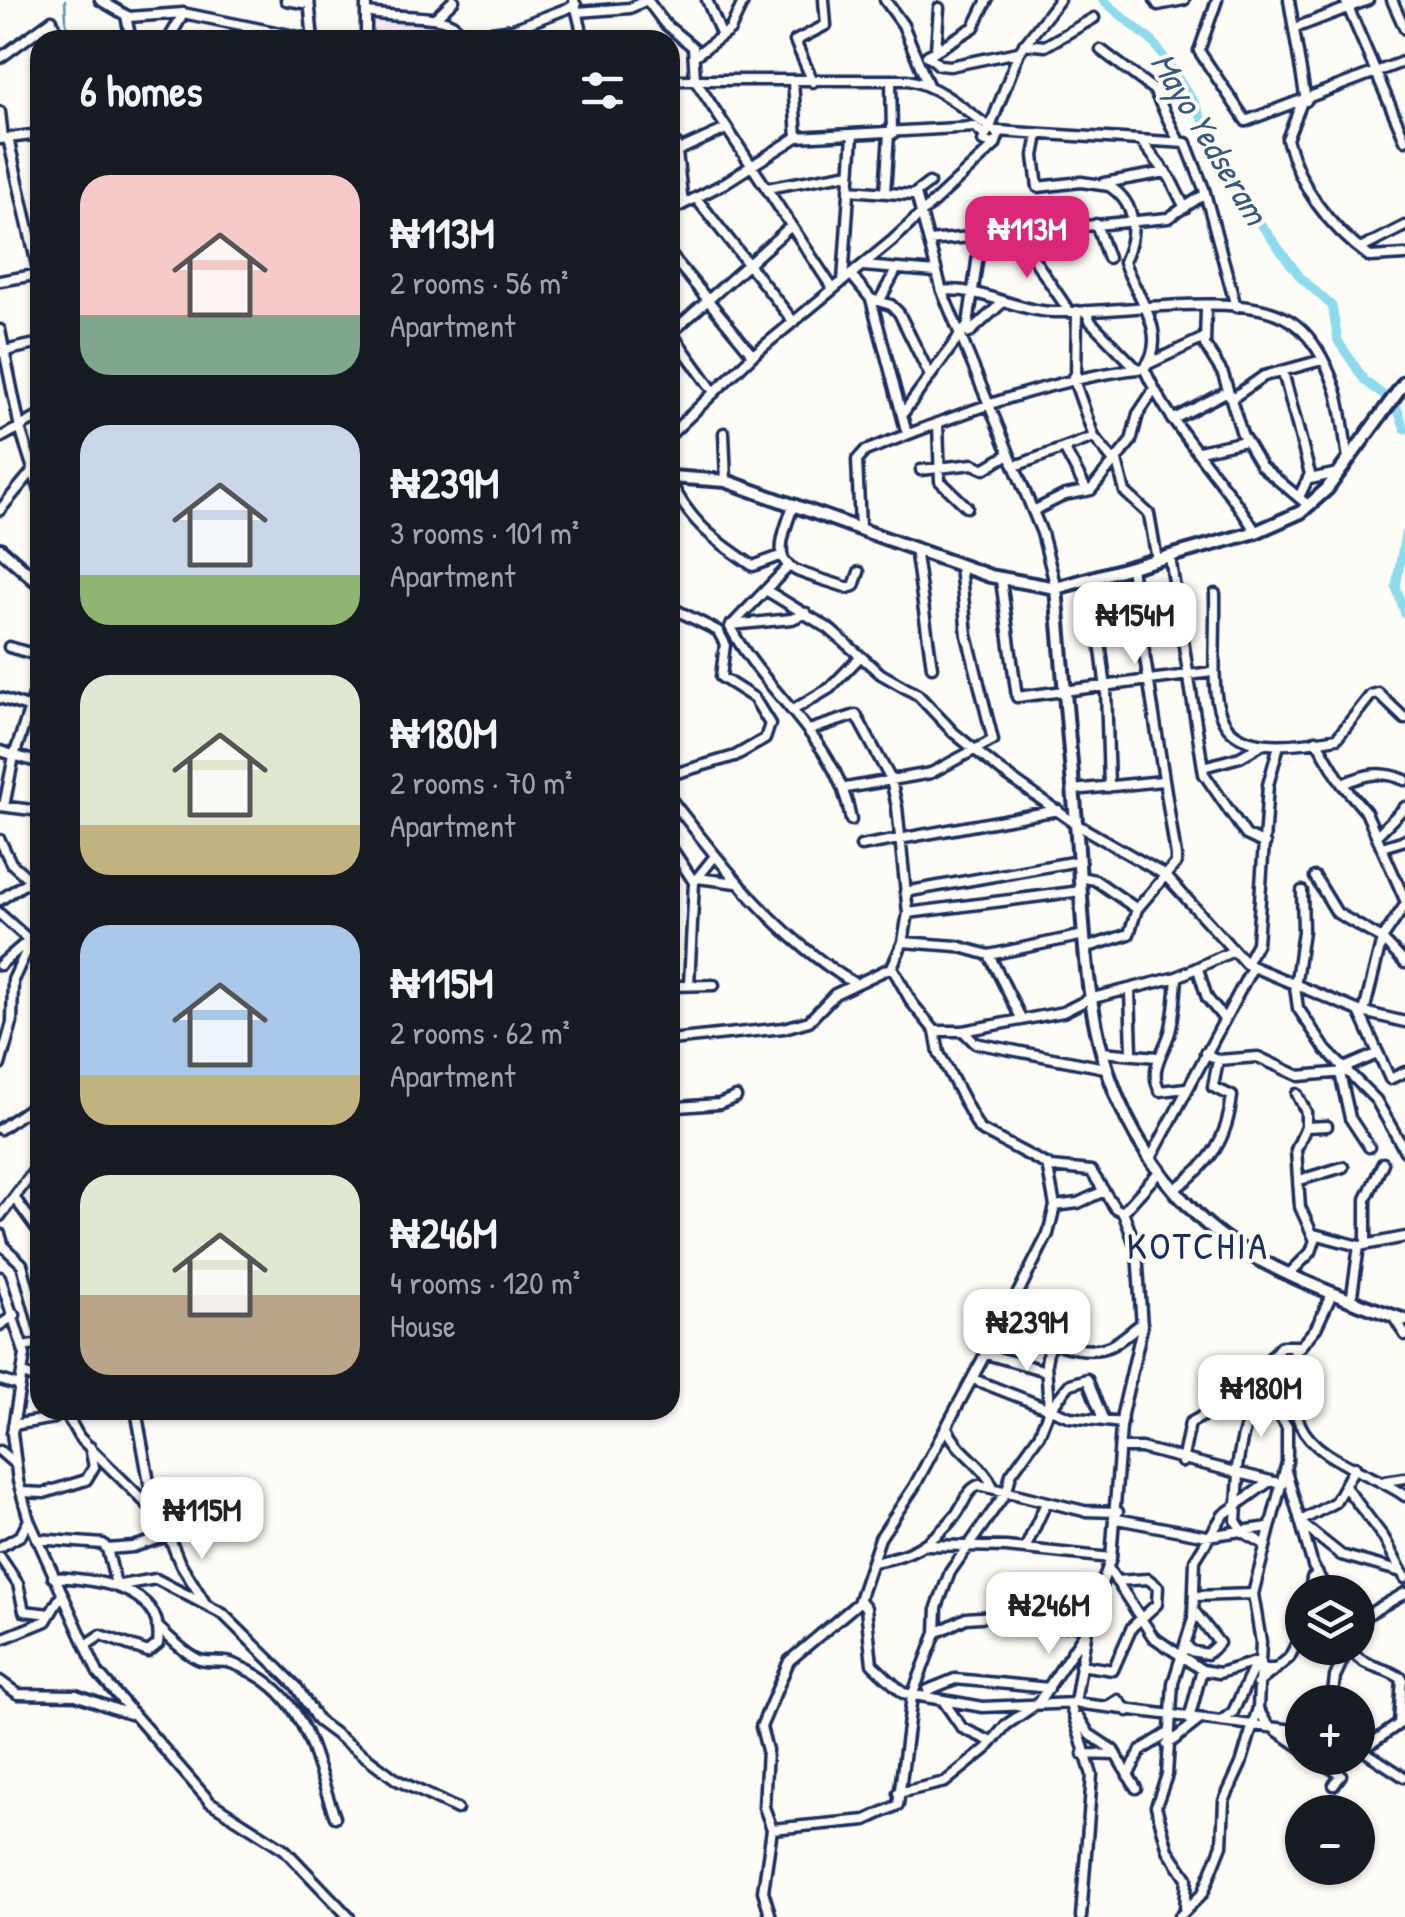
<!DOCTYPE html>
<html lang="en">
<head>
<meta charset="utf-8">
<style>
	:root { --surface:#171b24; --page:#242831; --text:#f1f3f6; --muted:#9ea1a6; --accent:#db2777 }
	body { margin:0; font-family:"Patrick Hand",sans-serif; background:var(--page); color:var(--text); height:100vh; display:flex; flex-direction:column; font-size:38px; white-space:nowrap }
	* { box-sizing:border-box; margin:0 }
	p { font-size:32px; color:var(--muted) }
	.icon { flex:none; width:55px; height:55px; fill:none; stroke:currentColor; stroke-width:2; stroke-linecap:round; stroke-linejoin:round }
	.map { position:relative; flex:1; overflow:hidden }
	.sheet { position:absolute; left:30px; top:30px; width:650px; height:1390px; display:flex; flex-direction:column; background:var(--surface); border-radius:30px; box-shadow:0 2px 8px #0004 }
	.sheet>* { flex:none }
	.controls { position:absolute; left:1285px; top:1575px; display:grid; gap:20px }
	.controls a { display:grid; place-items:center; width:90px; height:90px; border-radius:50%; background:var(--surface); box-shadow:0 2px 8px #0004; font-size:50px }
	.price { position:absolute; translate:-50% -85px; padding:0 22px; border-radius:20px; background:#fff; color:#222; font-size:32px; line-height:65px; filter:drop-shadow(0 2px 5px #0008) }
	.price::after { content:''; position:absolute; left:50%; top:60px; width:30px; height:22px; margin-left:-15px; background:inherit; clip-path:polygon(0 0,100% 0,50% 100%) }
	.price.active { background:var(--accent); color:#fff }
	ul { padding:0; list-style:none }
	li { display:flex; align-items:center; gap:30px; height:250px; padding:0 50px }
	li span { display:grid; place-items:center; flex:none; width:280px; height:200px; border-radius:30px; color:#555 }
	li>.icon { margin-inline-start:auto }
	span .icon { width:120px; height:120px; fill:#fffc; stroke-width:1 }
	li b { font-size:42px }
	h2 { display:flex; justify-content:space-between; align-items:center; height:120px; padding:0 50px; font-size:42px }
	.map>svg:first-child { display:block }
</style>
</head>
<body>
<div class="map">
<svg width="1405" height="1917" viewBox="0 0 1405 1917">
	<rect width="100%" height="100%" fill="#fdfcf7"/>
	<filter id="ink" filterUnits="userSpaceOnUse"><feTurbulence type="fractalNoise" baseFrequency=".01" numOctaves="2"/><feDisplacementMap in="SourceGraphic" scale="20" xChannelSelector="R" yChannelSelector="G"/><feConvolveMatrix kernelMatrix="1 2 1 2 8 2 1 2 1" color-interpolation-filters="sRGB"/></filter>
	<g filter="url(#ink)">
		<path fill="#f6ebf5" d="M362 1 376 8 443 15 456 20 464 40H361Z"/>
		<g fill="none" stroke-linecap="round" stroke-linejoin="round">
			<path stroke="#5f96b3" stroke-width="2.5" d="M65 0 67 40"/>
			<path stroke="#8ddaec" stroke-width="9" d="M1103 0 1154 43 1194 102 1239 195 1301 278 1332 306 1338 341 1365 381 1396 405 1405 429
				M1405 534 1396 587 1405 614"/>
			<defs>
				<path id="minor" d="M100 0 129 17 183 13 314 40
					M286 0 309 4
					M309 0 313 40
					M574 0 584 40
					M647 0 665 24 693 47 695 80 833 289
					M707 0 721 34
					M885 0 903 25 928 85
					M1155 0 1158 5 1184 0
					M1217 0 1199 51 1246 121 1405 61
					M1289 0 1306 101
					M1345 0 1405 140
					M1392 0 1405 29
					M366 12C390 19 441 12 456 27L457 38
					M578 12 630 8 647 0
					M126 16 131 40
					M435 18 454 0
					M1295 28 1368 0
					M457 37 513 29 576 5
					M168 40 184 13
					M366 40V0
					M1024 44 1045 46 1094 18
					M936 49 939 8
					M1101 50 1154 90 1179 142
					M697 54 730 30 744 0
					M928 55 939 65 950 66 1018 52
					M927 56 974 27 987 0
					M0 58 52 20 59 40
					M670 80H908C944 87 972 117 999 134L995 145 983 141 988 130
					M891 80 892 134
					M793 82 797 137
					M813 82 795 41 826 25 824 0
					M1302 102 1287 139C1300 188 1329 227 1370 257L1405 255
					M0 112 3 138
					M989 130 1019 52 1059 0
					M997 131 1186 143 1204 189 1236 307
					M8 138 39 274
					M0 139 40 134
					M1142 142 1170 178 1185 208
					M676 144 683 204
					M677 151 726 129
					M1104 183 1166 172
					M767 188 850 173
					M849 190 913 195 929 183
					M885 192 889 134
					M916 194 942 291 1042 533 1056 588
					M696 198 793 321
					M670 211 723 184 797 137 975 127 983 134
					M1096 224 1108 258
					M1015 231 1069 311
					M929 241 1168 218 1205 194
					M1360 249 1405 226
					M670 254 753 355
					M863 266 936 272
					M852 276 871 299 907 434
					M0 281 40 274
					M843 281 853 135
					M942 291C979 286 1015 311 1054 312 1114 314 1232 291 1283 317 1310 329 1327 363 1336 390 1343 412 1344 436 1348 458
					M871 299 891 305 899 313 930 376
					M880 300 896 270
					M1206 308 1205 345 1223 374 1242 434 1261 466 1309 506
					M1086 311 1091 322 1137 369
					M0 330 20 428 40 491
					M670 331 714 392
					M969 333 1002 303
					M670 334 791 226
					M960 336 968 325 981 234
					M0 352 40 343
					M1148 364 1204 338
					M1144 368C1171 429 1221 476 1256 532
					M1283 372 1310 474 1299 497
					M1073 377 1094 437 1116 464
					M1076 377 1077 311
					M1231 399 1264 376 1322 360
					M904 412 960 335
					M1172 420 1228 391
					M938 423 940 481 967 507
					M724 433 726 481
					M670 435 753 355 893 240 995 145
					M0 438 40 416
					M1064 448 1087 491
					M1199 451 1245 441
					M1117 461 1125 492 1149 514 1157 560
					M1015 466 1094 437
					M921 470 973 464 984 469 1009 454
					M1310 479 1338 473
					M670 481C691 524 715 540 753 566L780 556
					M794 504C766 575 786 566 848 588L854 586 859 572
					M0 510 40 462
					M1033 511 1065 495 1091 490 1131 441 1138 414 1154 390
					M860 528 857 460 865 451C960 414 1043 380 1144 368 1172 335 1134 293 1124 262 1136 235 1139 205 1109 186L1081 182 1038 187 1034 156 1038 135
					M915 548 932 667
					M1170 557 1204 774 1246 835 1265 844
					M788 567 730 627C766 695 838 740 851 820
					M1131 568 1176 856V863L1137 909
					M1092 578 1106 689 1109 787
					M1001 580 1017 697 1212 672
					M769 592 828 628 881 674 918 695 954 733 1001 771 1076 824 1165 875 1246 964 1359 1011 1405 1022
					M1215 594C1217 705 1191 765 1337 738L1371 695 1378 693 1405 719
					M670 607 718 631 725 644 721 677 754 698 770 724 765 739 735 756 670 775
					M731 625 792 619 806 613
					M9 647 40 656
					M0 698 40 711
					M793 710 830 688 860 657
					M1316 740 1342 784 1366 812 1405 900
					M0 751 40 763
					M1203 767 1240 757 1259 746
					M1342 784C1366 774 1381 770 1405 780
					M846 788 931 773 993 740 967 635 960 566
					M1073 790 1162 781
					M670 798C723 867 778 938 854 983
					M0 806 40 811
					M4 806 14 756 40 677
					M1377 835 1405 807
					M0 840 11 863 30 880
					M670 846 694 882
					M861 846 1058 810
					M1382 847 1405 840
					M1080 877 1095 880 1137 909 1129 934 1085 948
					M1315 877 1337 913 1382 939 1405 963
					M697 878 737 883
					M1302 891 1303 931 1295 987 1298 1008 1326 1050 1376 1100 1405 1151
					M905 892 1078 861
					M0 900 30 880 40 885
					M908 913 1081 891
					M0 914 29 940
					M903 942 957 946 989 955 1084 935
					M989 955 1022 1020
					M1246 964 1257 943 1268 785 1279 745
					M0 965 29 940
					M892 967 912 1003 935 1031 939 1053 979 1129 1051 1167 1091 1171 1115 1208 1123 1212 1137 1250 1142 1328 1122 1414 1111 1558 1088 1623 1075 1703
					M1198 969 1207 998 1224 1019
					M1177 977C1176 994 1174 1016 1170 1032 1164 1053 1148 1069 1160 1091L1186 1088
					M689 985 694 882 715 856
					M670 986 714 985
					M1130 991 1132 1052
					M1359 1011 1390 1079 1405 1072
					M1364 1012 1382 939 1405 905
					M935 1031H963L1063 1012 1089 999 1177 977 1231 952
					M963 1031 975 1043 1105 1068
					M670 1040 784 1028 809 1021 835 994 892 967 903 942 908 913 897 807 891 780 856 715 809 730
					M1102 1052 1157 1057
					M1205 1053 1218 1060 1258 1057 1299 1076 1345 1072
					M0 1065 12 1023 13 980 40 922
					M1342 1069 1377 1054
					M1340 1073 1350 1118 1369 1147
					M670 1078 673 1104 678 1107 719 1104 736 1097
					M1306 1127 1327 1126
					M0 1129 40 1101
					M1150 1160 1252 968
					M1300 1180 1343 1167
					M1175 1189C1211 1163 1227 1140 1232 1096L1213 1087 1218 1060
					M16 1200 40 1233
					M1055 1206 1078 1203 1104 1191
					M1123 1212 1159 1172
					M0 1216 40 1163
					M0 1234 4 1247 22 1264 40 1330
					M1314 1234 1359 1246
					M1366 1243V1199L1383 1163
					M1290 1273 1311 1252 1315 1240 1300 1207 1296 1150 1306 1127V1112L1297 1094
					M0 1277 25 1355 12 1433 18 1481 29 1520 98 1673 210 1802 284 1849 349 1917
					M1351 1302 1359 1246 1405 1237
					M1393 1316 1405 1335
					M1002 1324C1030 1334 1080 1359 1110 1346 1121 1341 1132 1330 1142 1323
					M0 1325 15 1315
					M23 1347 40 1344
					M986 1354 1046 1371
					M1287 1369C1291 1387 1293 1407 1300 1424 1316 1461 1374 1473 1405 1496
					M23 1374 40 1380
					M973 1379 1070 1417 1122 1423
					M0 1380 20 1386
					M136 1410 151 1493 179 1561 205 1603
					M1049 1410 1046 1363 1050 1340
					M65 1412 79 1437 160 1517
					M13 1425 54 1418 66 1410
					M947 1427C956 1453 982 1461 993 1487
					M1121 1448H1141L1282 1484
					M0 1451 15 1464
					M1182 1462 1190 1423C1238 1397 1246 1387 1281 1346H1297
					M1286 1471 1313 1566 1328 1592
					M1236 1473C1243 1436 1240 1420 1272 1398
					M1239 1474 1236 1521 1243 1532 1264 1544
					M1385 1481 1405 1478
					M1346 1488 1384 1538 1405 1578
					M21 1492 44 1493 86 1480 94 1467 90 1447
					M1117 1519 1207 1536 1269 1527
					M1301 1521 1335 1502 1355 1467
					M1302 1524 1341 1555 1398 1571
					M37 1539 103 1544 107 1549 133 1547 171 1535
					M927 1545 1006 1547 1111 1558
					M0 1547 21 1535 29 1520
					M107 1549 116 1584
					M1025 1549 1046 1503
					M0 1557 18 1584 24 1611 50 1614
					M873 1562C908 1557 932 1544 955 1516 964 1505 966 1490 979 1485L1084 1511 1118 1512
					M1108 1568 1153 1637 1202 1670 1219 1673 1259 1661
					M53 1577C93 1579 166 1586 158 1644L148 1652 101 1635 86 1645
					M120 1585 156 1579 223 1614 296 1686 318 1721 397 1780 457 1809
					M1310 1592 1312 1578 1318 1574
					M1194 1596 1253 1594
					M860 1600 866 1608 872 1664 903 1693 983 1707 1075 1703 1302 1731
					M1042 1612 1047 1628 1088 1623
					M1358 1620 1405 1593
					M157 1626C168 1636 186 1655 200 1660 210 1663 221 1660 231 1663 308 1691 310 1751 335 1817
					M936 1633 966 1618 1091 1609
					M4 1638 46 1621 61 1596
					M1186 1644 1191 1651 1207 1654 1219 1643 1194 1611
					M1351 1648C1360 1669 1387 1665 1403 1680
					M1080 1665 1113 1670 1132 1627 1157 1604 1158 1587 1148 1579 1116 1581
					M0 1681 18 1694 76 1695 129 1714
					M1257 1684 1289 1658 1302 1633
					M928 1690 955 1679 1049 1688
					M944 1702 962 1728 992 1742
					M1332 1702 1335 1677 1348 1648
					M1070 1704 1092 1775 1081 1917
					M1107 1707 1118 1700 1128 1711
					M1258 1709 1267 1724 1302 1748
					M1079 1718 1089 1734 1113 1750 1136 1788
					M1189 1719 1202 1670
					M1221 1721 1233 1712 1253 1669H1276
					M1167 1745 1199 1720
					M1358 1747 1404 1777
					M1362 1750 1399 1724 1402 1678
					M1083 1754 1115 1755
					M1316 1758 1341 1775 1334 1785
					M1128 1776 1141 1750 1167 1734
					M898 1793 945 1782 986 1749 1006 1725 1038 1703 1084 1634
					M772 1829 866 1820 898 1805 912 1696 936 1633 937 1607 950 1572 1007 1491 1011 1474 1039 1435 1049 1410 1070 1384 1087 1379 1104 1421
					M1185 1909 1187 1878 1168 1850 1156 1806 1167 1775 1173 1683 1193 1619 1195 1560 1223 1515 1270 1481
					M771 1917 763 1891 772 1829 764 1807 767 1750 761 1727 789 1661 858 1603 880 1538 914 1487 1019 1291 1048 1234 1055 1206 1047 1164
					M1179 1917 1203 1893 1222 1845 1224 1801 1241 1764 1258 1708 1261 1642 1253 1594 1287 1462V1427L1273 1405 1274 1389 1293 1355 1316 1328 1331 1296"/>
				<path id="major" d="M670 477 726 481 990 576 1056 588 1256 532 1301 512 1327 489 1405 382
					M0 549 40 584
					M1056 588C1062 666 1069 744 1076 822 1088 976 1080 1097 1197 1215 1245 1264 1342 1298 1405 1320"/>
			</defs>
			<use href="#minor" stroke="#1b2f5e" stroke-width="15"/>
			<use href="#major" stroke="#1b2f5e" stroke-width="18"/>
			<use href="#minor" stroke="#fdfcf7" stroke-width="8"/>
			<use href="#major" stroke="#fdfcf7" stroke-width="10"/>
		</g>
	</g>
	<g text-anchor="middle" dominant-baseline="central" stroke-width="8" stroke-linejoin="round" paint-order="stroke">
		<g font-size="35" font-style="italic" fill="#385a82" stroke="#fdfcf7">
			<text transform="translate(1210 138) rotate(59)">Mayo Yedseram</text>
		</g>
		<g font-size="38" letter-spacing="2.5" fill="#1b2f5e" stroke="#fdfcf7">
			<text x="1198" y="1245">KOTCHIA</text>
		</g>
	</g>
</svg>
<div class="controls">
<a><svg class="icon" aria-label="layers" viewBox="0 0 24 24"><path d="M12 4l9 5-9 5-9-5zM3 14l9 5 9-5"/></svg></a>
<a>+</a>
<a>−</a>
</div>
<b class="price active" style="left:1027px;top:281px">₦113M</b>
<b class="price" style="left:1135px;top:667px">₦154M</b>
<b class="price" style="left:1027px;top:1374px">₦239M</b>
<b class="price" style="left:1261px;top:1440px">₦180M</b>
<b class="price" style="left:202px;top:1562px">₦115M</b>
<b class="price" style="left:1049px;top:1657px">₦246M</b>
<section class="sheet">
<h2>6 homes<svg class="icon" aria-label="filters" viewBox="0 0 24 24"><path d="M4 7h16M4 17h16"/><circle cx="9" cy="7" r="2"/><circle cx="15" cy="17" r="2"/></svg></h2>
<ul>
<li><span style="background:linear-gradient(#f6c9c9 70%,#7fa58c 0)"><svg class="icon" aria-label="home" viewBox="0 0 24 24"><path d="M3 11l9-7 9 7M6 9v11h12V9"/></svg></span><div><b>₦113M</b><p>2 rooms · 56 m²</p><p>Apartment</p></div></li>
<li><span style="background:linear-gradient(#c9d6e8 75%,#8fb573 0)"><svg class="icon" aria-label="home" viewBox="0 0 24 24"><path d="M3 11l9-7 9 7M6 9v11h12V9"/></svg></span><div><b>₦239M</b><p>3 rooms · 101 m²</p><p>Apartment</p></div></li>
<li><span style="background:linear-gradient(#dfe7d0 75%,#c2b280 0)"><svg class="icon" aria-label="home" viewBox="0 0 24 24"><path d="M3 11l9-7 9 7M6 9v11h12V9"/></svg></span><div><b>₦180M</b><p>2 rooms · 70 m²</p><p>Apartment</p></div></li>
<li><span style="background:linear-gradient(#a9c7e8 75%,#c2b280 0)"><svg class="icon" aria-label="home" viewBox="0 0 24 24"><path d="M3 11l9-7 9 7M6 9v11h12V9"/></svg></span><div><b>₦115M</b><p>2 rooms · 62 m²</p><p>Apartment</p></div></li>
<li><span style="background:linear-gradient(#dfe7d0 60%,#b9a48a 0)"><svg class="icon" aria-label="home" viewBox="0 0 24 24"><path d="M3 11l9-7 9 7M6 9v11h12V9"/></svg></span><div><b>₦246M</b><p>4 rooms · 120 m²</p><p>House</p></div></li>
</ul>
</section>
</div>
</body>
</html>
